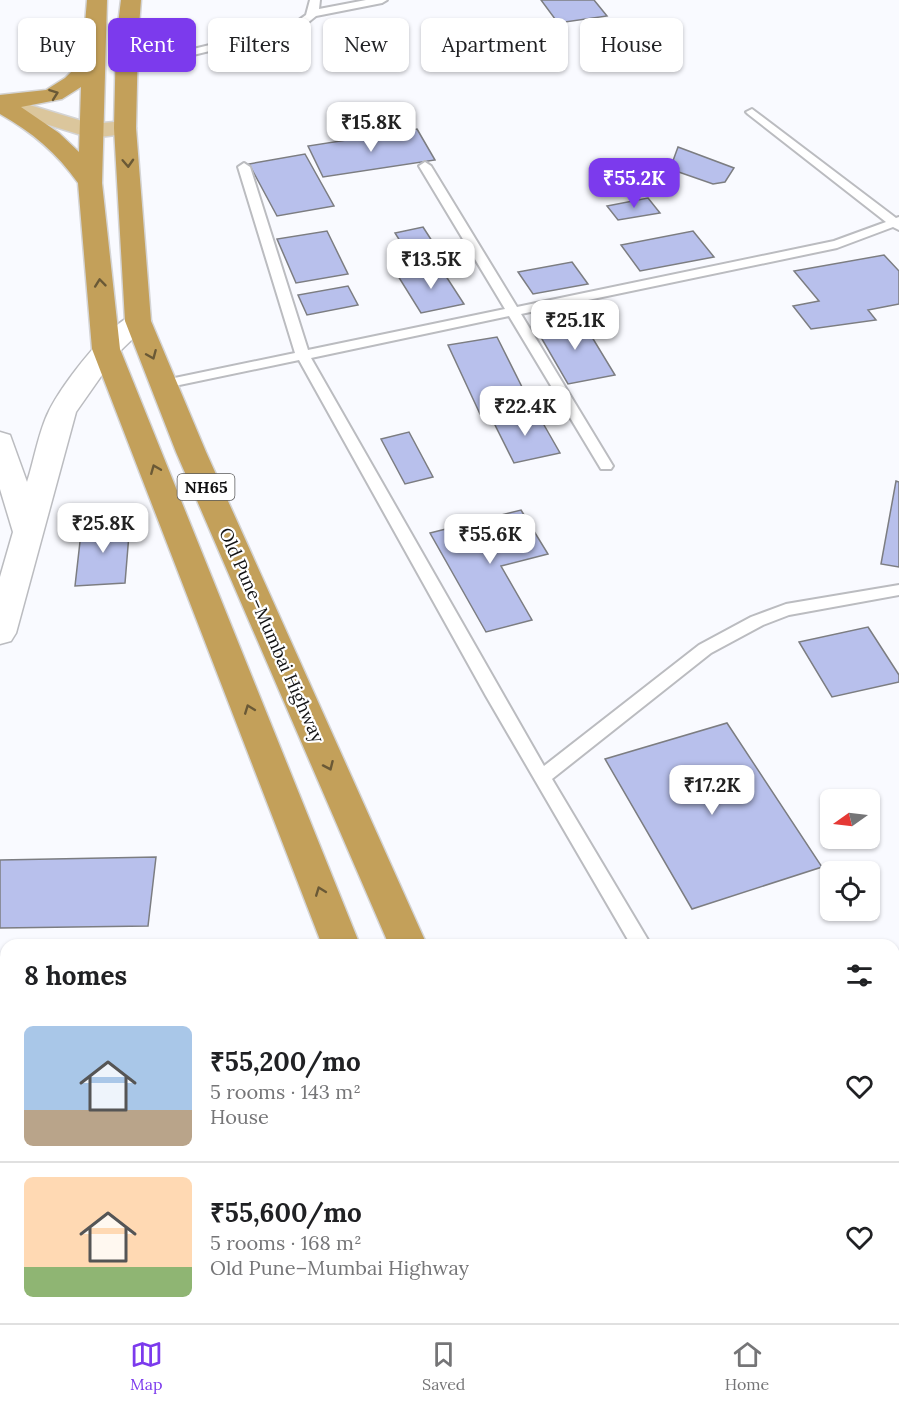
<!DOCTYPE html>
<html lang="en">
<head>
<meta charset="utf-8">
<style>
	:root { --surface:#fff; --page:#f2f2f2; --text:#202124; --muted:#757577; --line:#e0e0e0; --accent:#7c3aed }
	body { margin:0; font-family:Lora,serif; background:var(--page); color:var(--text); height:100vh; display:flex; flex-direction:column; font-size:22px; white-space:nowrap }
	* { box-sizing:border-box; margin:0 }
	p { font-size:20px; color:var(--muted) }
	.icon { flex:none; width:33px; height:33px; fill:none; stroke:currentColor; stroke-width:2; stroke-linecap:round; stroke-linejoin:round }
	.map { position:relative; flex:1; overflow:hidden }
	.panel { position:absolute; left:0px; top:939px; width:900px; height:384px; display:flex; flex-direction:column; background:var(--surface); border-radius:18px 18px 0 0; box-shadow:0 2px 4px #0004 }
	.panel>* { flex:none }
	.banner { position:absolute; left:18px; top:18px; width:864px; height:54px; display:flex; gap:12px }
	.needle { width:39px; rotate:256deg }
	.controls { position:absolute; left:820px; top:789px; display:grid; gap:12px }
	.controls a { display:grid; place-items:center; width:60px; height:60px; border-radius:9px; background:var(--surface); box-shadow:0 2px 4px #0004; font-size:30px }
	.price { position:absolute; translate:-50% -51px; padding:0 14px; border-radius:12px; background:#fff; color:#222; font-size:20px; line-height:39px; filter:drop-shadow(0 2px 3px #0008) }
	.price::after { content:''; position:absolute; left:50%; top:36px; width:18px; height:14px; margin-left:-9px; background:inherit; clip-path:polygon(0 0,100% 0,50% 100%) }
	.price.on { background:var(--accent); color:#fff }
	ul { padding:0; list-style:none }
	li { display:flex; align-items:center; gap:18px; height:150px; padding:0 24px }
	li+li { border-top:2px solid var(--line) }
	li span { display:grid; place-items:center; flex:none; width:168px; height:120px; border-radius:9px; color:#555 }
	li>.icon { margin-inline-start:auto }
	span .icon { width:72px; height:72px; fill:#fffc; stroke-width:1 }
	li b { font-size:26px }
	h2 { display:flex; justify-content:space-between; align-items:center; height:72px; padding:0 24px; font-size:26px }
	.pill { padding:0 21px; border-radius:9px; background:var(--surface); box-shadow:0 2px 4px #0004; font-size:21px; line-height:54px }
	.pill.on { background:var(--accent); color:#fff }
	.tabs { display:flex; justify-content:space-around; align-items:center; height:84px; border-top:2px solid var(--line); background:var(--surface); font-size:16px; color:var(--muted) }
	.tabs a { display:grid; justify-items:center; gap:3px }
	.tabs .on { color:var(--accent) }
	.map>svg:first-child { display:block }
</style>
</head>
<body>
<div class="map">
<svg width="899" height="1323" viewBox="0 0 899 1323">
	<rect width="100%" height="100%" fill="#f9faff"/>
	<path fill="#b8c0ec" stroke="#7c7d81" stroke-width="1.5" d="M541 0H594L607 16 558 23Z
		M417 129 435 160 323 177 308 146Z
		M678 147 734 168 725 182 713 184 670 169Z
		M305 154 334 206 277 216 249 164Z
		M648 198 660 213 618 220 607 206Z
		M423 227 441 255 412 260 395 233Z
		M327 231 348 274 296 283 277 239Z
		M693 231 714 257 640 271 621 245Z
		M884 255 899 271V304L868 310 876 320 811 329 793 306 819 301 794 271Z
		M572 262 588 284 533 294 518 272Z
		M440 267 464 304 421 313 398 276Z
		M348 286 358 305 307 315 298 295Z
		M581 319 615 375 568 384 535 327Z
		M497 337 531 405 480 414 448 345Z
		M536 411 560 453 514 463 492 419Z
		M409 432 433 477 405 484 381 439Z
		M896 481 899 482V567L881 564Z
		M521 510 548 554 501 566 532 620 486 632 430 533Z
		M130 522 125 583 75 586 82 524Z
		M868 627 899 675V682L832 697 799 642Z
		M727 723 822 867 692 909 605 759Z
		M156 857 148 926 0 928V860Z
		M184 1317H211L212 1323H161Z"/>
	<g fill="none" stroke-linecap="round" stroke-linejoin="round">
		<defs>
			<path id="lane" d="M310 0H320L319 9 366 0H387L382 3 316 16 300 29 189 56 184 53 185 51 292 25 306 15Z
				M752 109 896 218 899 217V230L893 227 837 248 521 314 613 466 611 469H601L509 316 311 358 544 766 699 645 751 617 786 604 899 585V595L789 615 763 625 711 653 552 779 651 945H631L486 696 299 360 165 388 158 384 165 380 295 353 238 167 244 163 250 167 308 350 505 309 419 166 425 162 431 166 517 307 834 241 886 222 748 114 746 112Z
				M894 1301 899 1303V1323H889L885 1317H894Z"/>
			<path id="street" d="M138 313 147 315 151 321 116 355 76 412 16 633 11 641 0 644V577L13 532 0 489V432L10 435 27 482C34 461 39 430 49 411 62 385 110 320 138 313Z"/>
			<path id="primary" d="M0 96 92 124 125 121 133 123 136 128 133 133 91 138 0 110Z"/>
			<path id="highway" d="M87 0H107L102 183 120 349 360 945H322L92 349 78 183C57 153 32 132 0 114V95L46 90 65 78 75 68 82 59ZM81 87 79 152 59 133 21 107 62 99Z
				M121 0H141L138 40 136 128 151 321 206 452 427 945H389L176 452 125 321 114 128 116 40Z
				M473 1317H519L521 1323H475Z
				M548 1317H594L597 1323H551Z"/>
		</defs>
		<use href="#lane" stroke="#bbbcc0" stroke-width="4"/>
		<use href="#street" stroke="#bbbcc0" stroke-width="3"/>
		<use href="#primary" stroke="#d4d4d5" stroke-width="3"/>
		<use href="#highway" stroke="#d4d4d5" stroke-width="3"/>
		<use href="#lane" fill="#fff" fill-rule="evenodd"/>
		<use href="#street" fill="#fff" fill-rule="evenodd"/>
		<use href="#primary" fill="#dbc69c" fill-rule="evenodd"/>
		<use href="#highway" fill="#c3a05a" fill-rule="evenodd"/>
	</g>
	<defs><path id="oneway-chevron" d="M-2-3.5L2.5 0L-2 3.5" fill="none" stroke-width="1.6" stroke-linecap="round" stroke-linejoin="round" transform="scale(1.5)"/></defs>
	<g stroke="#6a5936">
		<use href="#oneway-chevron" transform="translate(54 94) rotate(-20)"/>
		<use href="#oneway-chevron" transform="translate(128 163) rotate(87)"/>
		<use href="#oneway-chevron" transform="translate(100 283) rotate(-96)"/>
		<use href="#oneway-chevron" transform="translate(152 355) rotate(67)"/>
		<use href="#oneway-chevron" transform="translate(155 469) rotate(-112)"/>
		<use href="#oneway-chevron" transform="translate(249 709) rotate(-111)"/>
		<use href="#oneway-chevron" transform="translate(329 766) rotate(66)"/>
		<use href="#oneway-chevron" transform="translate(320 891) rotate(-111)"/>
	</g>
	<g text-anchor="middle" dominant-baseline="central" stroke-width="4.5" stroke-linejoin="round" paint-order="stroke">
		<rect fill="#fff" stroke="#59595a" stroke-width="1.5" x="177.5" y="474" width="57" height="26" rx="4.5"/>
		<g font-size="16" font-weight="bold" fill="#121213">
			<text x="206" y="487">NH65</text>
		</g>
		<g font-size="18" fill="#121213" stroke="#fff">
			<text transform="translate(272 635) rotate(66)">Old Pune–Mumbai Highway</text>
		</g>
	</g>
</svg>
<div class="controls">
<a><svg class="needle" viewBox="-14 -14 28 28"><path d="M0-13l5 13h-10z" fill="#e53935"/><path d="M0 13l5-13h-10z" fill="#757577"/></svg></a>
<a><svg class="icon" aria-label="locate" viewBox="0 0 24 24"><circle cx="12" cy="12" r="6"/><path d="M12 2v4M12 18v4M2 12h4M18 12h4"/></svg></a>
</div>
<b class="price" style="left:371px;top:153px">₹15.8K</b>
<b class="price on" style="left:634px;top:209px">₹55.2K</b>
<b class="price" style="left:431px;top:290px">₹13.5K</b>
<b class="price" style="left:575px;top:351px">₹25.1K</b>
<b class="price" style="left:525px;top:437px">₹22.4K</b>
<b class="price" style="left:103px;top:554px">₹25.8K</b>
<b class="price" style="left:490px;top:565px">₹55.6K</b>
<b class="price" style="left:712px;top:816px">₹17.2K</b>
<div class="banner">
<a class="pill">Buy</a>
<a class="pill on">Rent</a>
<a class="pill">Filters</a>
<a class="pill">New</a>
<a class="pill">Apartment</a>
<a class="pill">House</a>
</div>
<section class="panel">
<h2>8 homes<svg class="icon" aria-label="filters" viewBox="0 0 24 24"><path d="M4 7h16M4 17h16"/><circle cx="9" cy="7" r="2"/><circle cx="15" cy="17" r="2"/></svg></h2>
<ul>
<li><span style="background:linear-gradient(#a9c7e8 70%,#b9a48a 0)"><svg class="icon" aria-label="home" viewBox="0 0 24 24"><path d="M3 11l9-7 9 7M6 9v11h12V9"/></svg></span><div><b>₹55,200/mo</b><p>5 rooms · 143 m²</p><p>House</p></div><svg class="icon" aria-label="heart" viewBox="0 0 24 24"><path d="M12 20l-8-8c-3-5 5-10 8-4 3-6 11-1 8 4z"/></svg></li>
<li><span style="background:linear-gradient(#ffd9b3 75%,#8fb573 0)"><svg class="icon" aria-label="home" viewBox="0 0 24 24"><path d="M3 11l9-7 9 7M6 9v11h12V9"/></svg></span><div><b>₹55,600/mo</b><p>5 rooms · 168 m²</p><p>Old Pune–Mumbai Highway</p></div><svg class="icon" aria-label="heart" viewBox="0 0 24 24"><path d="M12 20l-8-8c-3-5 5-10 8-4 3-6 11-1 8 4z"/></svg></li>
</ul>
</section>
</div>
<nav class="tabs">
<a class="on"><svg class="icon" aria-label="map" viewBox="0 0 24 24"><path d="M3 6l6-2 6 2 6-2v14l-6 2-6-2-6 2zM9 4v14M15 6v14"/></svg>Map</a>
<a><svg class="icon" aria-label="saved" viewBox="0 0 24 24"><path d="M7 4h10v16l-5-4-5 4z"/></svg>Saved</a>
<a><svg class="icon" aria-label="home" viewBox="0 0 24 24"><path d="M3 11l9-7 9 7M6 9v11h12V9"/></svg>Home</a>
</nav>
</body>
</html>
